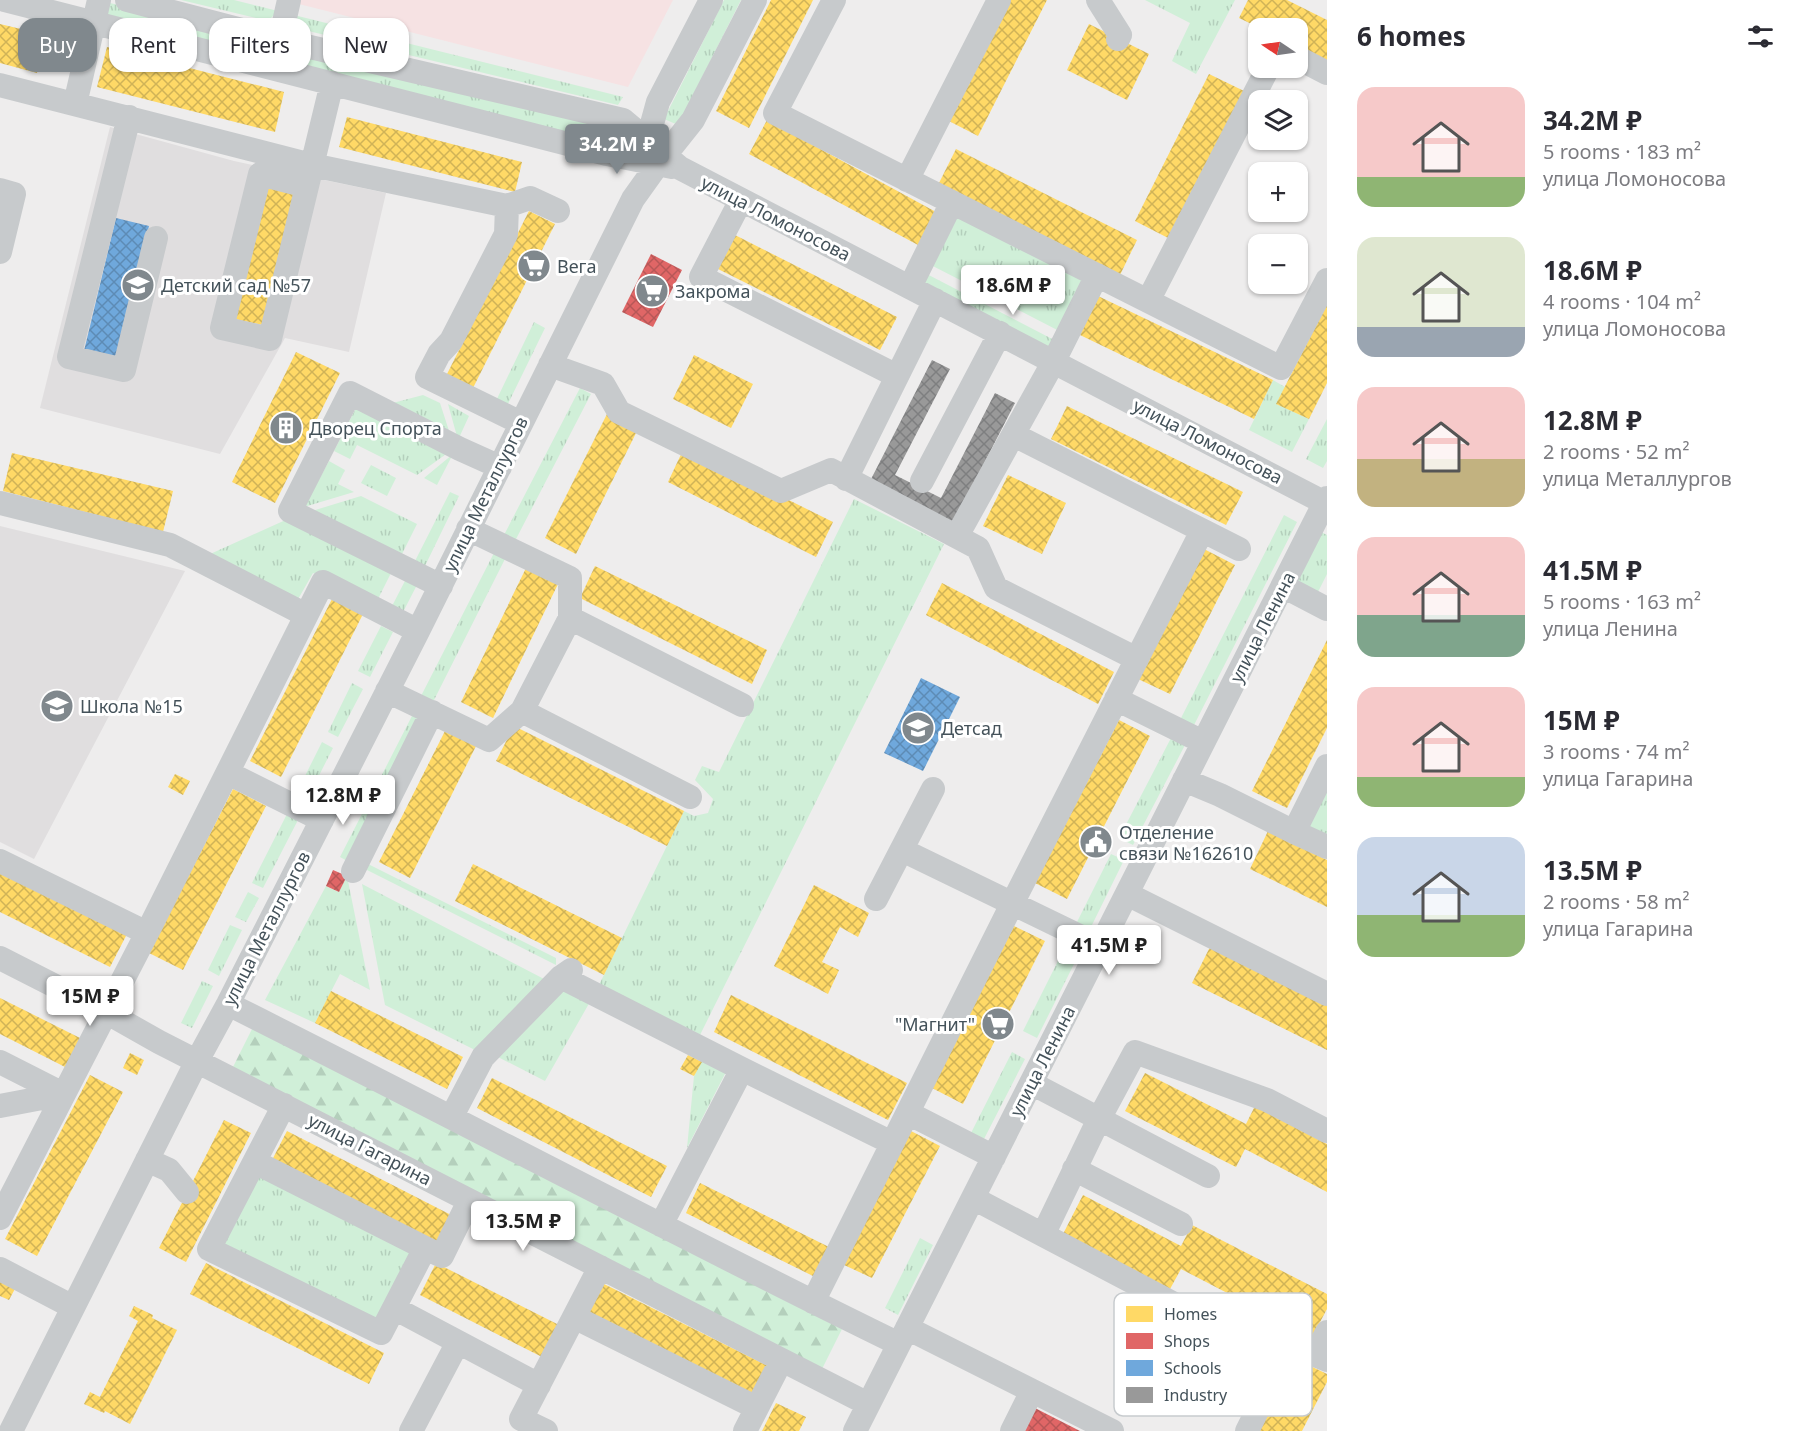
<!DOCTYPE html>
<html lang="en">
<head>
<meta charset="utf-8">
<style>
	:root { --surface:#fff; --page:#f2f2f3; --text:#2b2b33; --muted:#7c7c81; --accent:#80888d }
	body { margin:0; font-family:"Noto Sans",sans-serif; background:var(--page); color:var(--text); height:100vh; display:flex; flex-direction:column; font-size:22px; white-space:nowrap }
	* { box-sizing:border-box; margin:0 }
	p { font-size:20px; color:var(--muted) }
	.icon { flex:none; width:33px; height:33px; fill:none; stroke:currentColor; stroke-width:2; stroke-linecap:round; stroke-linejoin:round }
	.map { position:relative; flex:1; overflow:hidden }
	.side { display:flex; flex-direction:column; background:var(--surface); width:480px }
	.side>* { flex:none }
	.hud { position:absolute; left:18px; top:18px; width:570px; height:54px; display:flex; gap:12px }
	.needle { width:39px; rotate:283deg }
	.tools { position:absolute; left:1248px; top:18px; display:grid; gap:12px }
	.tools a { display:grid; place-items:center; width:60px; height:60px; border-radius:12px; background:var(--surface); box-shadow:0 2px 4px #0004; font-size:30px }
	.price { position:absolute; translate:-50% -51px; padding:0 14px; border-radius:6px; background:#fff; color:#222; font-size:20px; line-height:39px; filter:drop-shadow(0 2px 3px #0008) }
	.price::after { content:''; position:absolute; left:50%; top:36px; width:18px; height:14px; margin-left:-9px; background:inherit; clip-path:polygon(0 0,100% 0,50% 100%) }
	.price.current { background:var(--accent); color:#fff }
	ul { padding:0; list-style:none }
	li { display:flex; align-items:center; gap:18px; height:150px; padding:0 30px }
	li span { display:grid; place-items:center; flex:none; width:168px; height:120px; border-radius:18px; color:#555 }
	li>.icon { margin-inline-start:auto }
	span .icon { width:72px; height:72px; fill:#fffc; stroke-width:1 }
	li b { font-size:26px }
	h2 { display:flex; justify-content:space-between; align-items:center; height:72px; padding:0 30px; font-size:26px }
	.tag { padding:0 21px; border-radius:18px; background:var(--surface); box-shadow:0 2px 4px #0004; font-size:21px; line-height:54px }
	.tag.current { background:var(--accent); color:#fff }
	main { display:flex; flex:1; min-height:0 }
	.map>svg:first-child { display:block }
</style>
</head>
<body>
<main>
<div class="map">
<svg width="1327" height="1431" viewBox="0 0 1327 1431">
	<defs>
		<pattern id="grass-tufts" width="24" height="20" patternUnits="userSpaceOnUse" patternTransform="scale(1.5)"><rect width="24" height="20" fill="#d0efd8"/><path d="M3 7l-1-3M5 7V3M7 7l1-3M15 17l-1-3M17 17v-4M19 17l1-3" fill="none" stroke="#b4cfbc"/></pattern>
		<pattern id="forest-firs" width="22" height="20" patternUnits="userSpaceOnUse" patternTransform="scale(1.5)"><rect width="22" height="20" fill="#d0efd8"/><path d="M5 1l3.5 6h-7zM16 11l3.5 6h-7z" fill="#b4cfbc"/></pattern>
		<pattern id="homes-cross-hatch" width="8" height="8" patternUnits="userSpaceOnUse" patternTransform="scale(1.5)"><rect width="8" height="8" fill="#ffd966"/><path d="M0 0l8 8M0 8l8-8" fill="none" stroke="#d0b357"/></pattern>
		<pattern id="shops-cross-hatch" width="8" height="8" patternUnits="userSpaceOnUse" patternTransform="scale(1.5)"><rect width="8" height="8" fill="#e06666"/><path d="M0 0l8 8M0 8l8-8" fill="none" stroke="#b75757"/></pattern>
		<pattern id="schools-cross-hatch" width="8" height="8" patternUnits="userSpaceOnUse" patternTransform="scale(1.5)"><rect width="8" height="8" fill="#6fa8dc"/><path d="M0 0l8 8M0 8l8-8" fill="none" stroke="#5d8bb5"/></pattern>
		<pattern id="industry-cross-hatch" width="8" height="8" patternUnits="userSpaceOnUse" patternTransform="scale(1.5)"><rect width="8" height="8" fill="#999"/><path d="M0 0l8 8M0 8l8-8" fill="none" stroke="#7e7f80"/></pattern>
	</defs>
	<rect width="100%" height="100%" fill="#eeeded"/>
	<path fill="#e0dedf" d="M110 127 234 161 386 193 349 352 285 338 220 454 40 408Z
		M0 526 185 571 34 859 0 842Z"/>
	<path fill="#f6e2e3" d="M283 0H673L628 87Z"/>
	<path fill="url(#grass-tufts)" d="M181 0H234L278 11 268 21Z
		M724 0H741L678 125 664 119Z
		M1145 0H1235L1196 74 1172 61 1190 23Z
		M110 3 612 126 604 143 107 17Z
		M294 15 623 97 618 105 300 29Z
		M953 206 1093 276 1065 334 925 262Z
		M921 271 1060 343 1054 354 915 283Z
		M534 322 545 328 505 410 494 405Z
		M1273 380 1285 387 1277 404 1309 419 1292 452 1249 430Z
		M580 388 591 394 515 541 504 535Z
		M423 395 440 403 451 437 389 404Z
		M448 404 469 416 458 440Z
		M357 406 449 452 417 475 357 445 350 459 334 451Z
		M1327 419V461L1323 468 1306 459Z
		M453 454 437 485 424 478Z
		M329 461 345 470 338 484 354 492 304 507Z
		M371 465 396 478 387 496 361 483Z
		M450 492 459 496 424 568 414 563Z
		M361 496 417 524 401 556 312 511Z
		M854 499 944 544 698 1039 598 987 684 811 694 816 708 813 713 799 695 780 702 766 719 772Z
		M1284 515 1297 522 1192 729 1179 722Z
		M290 518 393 569 376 603 313 573 297 601 208 555Z
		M1321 532 1327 535V574L1316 596 1295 586Z
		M496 549 507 555 432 704 420 698Z
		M407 577 418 583 402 614 391 608Z
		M381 626 393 632 370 677 358 671Z
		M352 683 363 689 338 737 328 732Z
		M415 710 426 715 351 863 340 857Z
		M1171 738 1185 745 1133 845 1119 838Z
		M322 742 333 748 305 803 294 798Z
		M1327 773V844L1299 831Z
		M287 814 298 820 263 888 252 883Z
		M1111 854 1124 860 1090 929 1077 922Z
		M368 864 556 958V965L367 870Z
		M347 876 370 990 340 974 315 1023 265 1000 326 886 339 892Z
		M362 884 546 980 481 1053 385 1005Z
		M248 892 259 898 246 922 235 917Z
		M230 925 242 930 219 976 208 970Z
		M1068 941 1082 948 1037 1038 1023 1031Z
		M202 981 213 986 192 1028 181 1023Z
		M561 985 591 1000 545 1081 496 1056Z
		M1012 1052 1025 1059 984 1139 971 1133Z
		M703 1056 727 1070 687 1148 694 1076Z
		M244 1162 420 1251 379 1329 203 1242Z
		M920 1238 933 1245 898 1315 885 1308Z"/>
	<path fill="url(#forest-firs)" d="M253 1027 842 1329 821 1371 232 1069Z"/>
	<path fill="url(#homes-cross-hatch)" d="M771 0H813L749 128 716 111Z
		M1005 0H1047L978 136 945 119Z
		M1248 0H1287L1327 20V63L1298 48V28H1260L1239 18Z
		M0 24 46 35 37 73 0 63Z
		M1089 24 1149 54 1127 100 1067 70Z
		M107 47 284 92 275 132 97 87Z
		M1209 74 1244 91 1170 239 1135 221Z
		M347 117 522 162 515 192 339 147Z
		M767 120 936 212 918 245 749 154Z
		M956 149 1137 240 1119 277 938 185Z
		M264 186 295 192 263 325 230 318Z
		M529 211 555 224 472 390 446 376Z
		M733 234 897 317 880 350 716 268Z
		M1098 296 1273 380 1254 419 1080 335Z
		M1327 304V383L1309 419 1276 404Z
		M296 352 340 373 275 503 232 482Z
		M694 355 753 384 731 428 673 399Z
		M1067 406 1243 492 1226 525 1051 439Z
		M608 412 639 427 576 554 545 538Z
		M684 448 833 522 816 557 668 482Z
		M12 453 173 491 163 532 3 491Z
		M1008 475 1066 503 1042 554 983 526Z
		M1204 549 1235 565 1170 694 1138 679Z
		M595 566 767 650 752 684 580 598Z
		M526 568 558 584 493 718 461 702Z
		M942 583 1114 672 1098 704 926 615Z
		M333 597 364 612 281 777 250 761Z
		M1327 640V728L1287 808 1252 791Z
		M1119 720 1150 736 1067 899 1035 883Z
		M514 726 684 811 667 846 496 761Z
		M445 731 476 746 410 878 379 862Z
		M175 774 190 781 183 795 168 787Z
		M233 789 266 806 183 970 149 953Z
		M1268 831 1327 860V907L1250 869Z
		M473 864 622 938 604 975 455 901Z
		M0 871 127 934 110 967 0 912Z
		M814 885 869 913 858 937 840 927 822 962 839 970 828 994 774 966Z
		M1014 926 1045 941 963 1104 932 1088Z
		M1211 945 1327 1003V1050L1192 983Z
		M331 991 463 1057 447 1089 315 1023Z
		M731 995 907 1083 888 1120 714 1032Z
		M0 998 84 1040 69 1069 0 1034Z
		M130 1053 144 1060 137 1075 123 1068Z
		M688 1055 702 1062 694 1076 680 1069Z
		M1145 1073 1246 1124 1255 1106 1327 1144V1192L1245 1149 1236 1167 1125 1111Z
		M90 1075 123 1092 37 1256 5 1239Z
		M492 1078 667 1166 651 1197 477 1108Z
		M224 1120 251 1133 186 1262 159 1248Z
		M287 1131 455 1217 439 1249 271 1162Z
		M911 1131 940 1146 872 1278 842 1264Z
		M700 1183 829 1247 815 1277 686 1213Z
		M1083 1195 1181 1246 1192 1225 1327 1294V1309L1312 1337 1181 1269 1170 1289 1063 1234Z
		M206 1263 384 1353 369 1384 190 1294Z
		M436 1263 563 1327 546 1359 420 1295Z
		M0 1276 18 1283 9 1300 0 1296Z
		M596 1280 768 1366 753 1395 582 1310Z
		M134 1306 153 1315 152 1318 177 1330 130 1424 105 1411 104 1413 84 1404 90 1392 100 1397 138 1321 129 1316Z
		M1296 1359 1327 1374V1382L1302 1431H1259Z
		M776 1403 806 1417 799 1431H762Z"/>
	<path fill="url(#shops-cross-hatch)" d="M651 254 682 270 653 327 622 312Z
		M333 870 347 876 339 892 326 886Z
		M1031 1406 1080 1431H1018Z"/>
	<path fill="url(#schools-cross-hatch)" d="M116 218 149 226 117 359 84 351Z
		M921 678 960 697 923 771 884 753Z"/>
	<path fill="url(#industry-cross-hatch)" d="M932 360 950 369 895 475 941 498 995 393 1015 403 952 526 869 483Z"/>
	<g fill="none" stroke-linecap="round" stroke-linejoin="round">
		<path stroke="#c7cacc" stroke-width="24" d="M5 0 607 154 672 167
			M127 0 280 40 623 120 680 168 1327 504
			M834 0 775 113 1281 368 1327 280
			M1098 0 1120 35 1118 39
			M280 40 289 0
			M1298 58 1327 73
			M0 85 312 165 507 206 506 234 451 341 439 354 427 377 521 423
			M75 104 99 0
			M129 117 69 357 124 370 156 238
			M644 153 658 102 711 0
			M907 180 999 0
			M307 186 260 174 222 328 270 339 332 83
			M0 190 14 194 0 252
			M741 200 701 277 897 376
			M507 206 530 198 558 211
			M910 287 952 202
			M1148 301 1268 68
			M550 365 603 384 619 412 781 491 831 470 978 548 996 588 1137 659
			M1014 435 1239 549
			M846 479 935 300
			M922 481 1000 333
			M0 503 170 545 306 615
			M957 536 1054 361 1097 275
			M441 586 290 511 350 393 460 449 500 467
			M1283 586 1327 609
			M570 618 742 705
			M387 691 489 740 522 711 570 618V578L468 529
			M1116 699 1203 742
			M522 711 690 797
			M1327 766 1294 832 1327 847
			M228 773 322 820
			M1184 780 1220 795 1294 832
			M902 850 1100 946
			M0 861 147 933 0 1218
			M353 871 432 712
			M1127 894 1327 994
			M876 899 933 789
			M147 933 323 582 418 631
			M0 958 106 1012 159 1042 868 1404
			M561 977 742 1069 892 1143
			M228 1004C452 1116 673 1234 899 1344
			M0 1062 63 1094
			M1031 1083 1208 1176
			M0 1106 63 1094
			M908 1113 994 1157
			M452 1116 483 1057 561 977 571 970
			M147 1160 169 1170 187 1192
			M255 1162 425 1248 381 1333 209 1249 284 1105
			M1074 1169 1181 1224
			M973 1198 1180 1307 1290 1345 1247 1431
			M661 1225 742 1069
			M1043 1235 1099 1119 1135 1052 1267 1100 1327 1131
			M425 1248 442 1256 469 1201
			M0 1269 73 1307
			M813 1302 1013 902 1202 531
			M394 1308 539 1385
			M574 1317 757 1408
			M907 1328 1112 1431
			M1290 1345 1327 1360
			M1315 1355 1327 1332
			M11 1431 197 1061 228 1004 418 631 633 199 658 164 693 120 755 0
			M411 1431 458 1342
			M546 1431 521 1419 600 1267
			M745 1431 781 1361
			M855 1431 1327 498
			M1012 1431 1032 1391"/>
	</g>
	<defs>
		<symbol id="supermarket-disc" viewBox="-11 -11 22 22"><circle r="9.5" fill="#80888d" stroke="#fff"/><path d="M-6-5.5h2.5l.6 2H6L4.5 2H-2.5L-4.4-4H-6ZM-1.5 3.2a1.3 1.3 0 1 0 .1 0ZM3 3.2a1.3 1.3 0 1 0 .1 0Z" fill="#fff"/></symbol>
		<symbol id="school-disc" viewBox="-11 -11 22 22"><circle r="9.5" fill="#80888d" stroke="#fff"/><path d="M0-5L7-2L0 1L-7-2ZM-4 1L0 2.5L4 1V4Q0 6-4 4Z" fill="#fff"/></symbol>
		<symbol id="building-disc" viewBox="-11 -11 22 22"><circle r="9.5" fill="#80888d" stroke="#fff"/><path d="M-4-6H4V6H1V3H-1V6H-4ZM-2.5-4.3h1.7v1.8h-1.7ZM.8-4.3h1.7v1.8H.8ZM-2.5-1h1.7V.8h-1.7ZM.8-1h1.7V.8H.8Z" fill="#fff"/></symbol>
		<symbol id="civic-disc" viewBox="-11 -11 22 22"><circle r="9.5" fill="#80888d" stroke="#fff"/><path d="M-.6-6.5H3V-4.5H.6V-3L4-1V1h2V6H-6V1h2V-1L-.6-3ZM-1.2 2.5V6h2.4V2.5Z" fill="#fff"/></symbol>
	</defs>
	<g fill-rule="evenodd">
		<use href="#supermarket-disc" x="515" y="247" width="38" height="38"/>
		<use href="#school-disc" x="119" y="266" width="38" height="38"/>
		<use href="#supermarket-disc" x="633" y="272" width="38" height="38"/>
		<use href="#building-disc" x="267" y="409" width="38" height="38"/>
		<use href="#school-disc" x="38" y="687" width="38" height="38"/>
		<use href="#school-disc" x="899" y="709" width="38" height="38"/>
		<use href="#civic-disc" x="1077" y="823" width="38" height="38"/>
		<use href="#supermarket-disc" x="979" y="1005" width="38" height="38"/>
	</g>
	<g text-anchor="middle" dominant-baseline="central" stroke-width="6" stroke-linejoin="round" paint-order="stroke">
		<g font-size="18" fill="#44525a" stroke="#fff">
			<text transform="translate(776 218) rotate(27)">улица Ломоносова</text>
			<text transform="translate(1208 441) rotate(27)">улица Ломоносова</text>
			<text transform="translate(485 494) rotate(-64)">улица Металлургов</text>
			<text transform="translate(1262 627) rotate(-63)">улица Ленина</text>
			<text transform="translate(266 928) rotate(-63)">улица Металлургов</text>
			<text transform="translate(1042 1061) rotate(-63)">улица Ленина</text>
			<text transform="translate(370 1149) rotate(27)">улица Гагарина</text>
		</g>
		<g font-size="18" fill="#44525a" stroke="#fff" text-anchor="start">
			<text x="557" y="266">Вега</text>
			<text x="161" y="285">Детский сад №57</text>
			<text x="675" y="291">Закрома</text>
			<text x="309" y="428">Дворец Спорта</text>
			<text x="80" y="706">Школа №15</text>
			<text x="941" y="728">Детсад</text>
			<text x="1119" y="832">Отделение<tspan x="1119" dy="21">связи №162610</tspan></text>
			<text x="975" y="1024" text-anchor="end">"Магнит"</text>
		</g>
	</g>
	<rect x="1114" y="1293" width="198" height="123" rx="9" fill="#fff" stroke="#c7cbce" stroke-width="1.5"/>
	<rect x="1126" y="1306" width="27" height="16" fill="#ffd966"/>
	<rect x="1126" y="1333" width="27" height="16" fill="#e06666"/>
	<rect x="1126" y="1360" width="27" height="16" fill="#6fa8dc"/>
	<rect x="1126" y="1387" width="27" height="16" fill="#999"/>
	<g font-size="16" fill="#44525a">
		<text x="1164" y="1320">Homes</text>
		<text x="1164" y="1347">Shops</text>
		<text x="1164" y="1374">Schools</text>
		<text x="1164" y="1401">Industry</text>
	</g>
</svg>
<div class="tools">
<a><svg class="needle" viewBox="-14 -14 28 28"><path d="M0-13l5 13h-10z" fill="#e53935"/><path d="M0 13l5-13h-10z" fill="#7c7c81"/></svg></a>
<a><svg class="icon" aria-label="layers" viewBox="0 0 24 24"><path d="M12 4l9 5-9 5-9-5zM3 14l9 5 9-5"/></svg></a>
<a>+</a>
<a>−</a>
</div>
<b class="price current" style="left:617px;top:175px">34.2M ₽</b>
<b class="price" style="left:1013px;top:316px">18.6M ₽</b>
<b class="price" style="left:343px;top:826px">12.8M ₽</b>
<b class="price" style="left:1109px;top:976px">41.5M ₽</b>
<b class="price" style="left:90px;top:1027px">15M ₽</b>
<b class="price" style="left:523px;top:1252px">13.5M ₽</b>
<div class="hud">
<a class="tag current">Buy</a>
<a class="tag">Rent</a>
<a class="tag">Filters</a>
<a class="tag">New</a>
</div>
</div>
<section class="side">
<h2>6 homes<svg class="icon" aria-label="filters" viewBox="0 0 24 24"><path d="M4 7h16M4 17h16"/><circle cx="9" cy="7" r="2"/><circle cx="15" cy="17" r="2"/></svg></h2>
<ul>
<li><span style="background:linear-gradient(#f6c9c9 75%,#8fb573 0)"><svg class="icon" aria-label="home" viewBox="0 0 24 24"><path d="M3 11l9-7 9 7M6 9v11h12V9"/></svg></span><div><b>34.2M ₽</b><p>5 rooms · 183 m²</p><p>улица Ломоносова</p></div></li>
<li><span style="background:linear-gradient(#dfe7d0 75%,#9aa5b1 0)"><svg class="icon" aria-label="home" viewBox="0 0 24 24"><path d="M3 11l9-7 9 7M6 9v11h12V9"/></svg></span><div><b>18.6M ₽</b><p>4 rooms · 104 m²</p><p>улица Ломоносова</p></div></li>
<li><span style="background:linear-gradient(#f6c9c9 60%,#c2b280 0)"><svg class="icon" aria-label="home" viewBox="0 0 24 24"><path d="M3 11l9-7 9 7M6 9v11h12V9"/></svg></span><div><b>12.8M ₽</b><p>2 rooms · 52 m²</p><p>улица Металлургов</p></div></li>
<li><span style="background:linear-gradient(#f6c9c9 65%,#7fa58c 0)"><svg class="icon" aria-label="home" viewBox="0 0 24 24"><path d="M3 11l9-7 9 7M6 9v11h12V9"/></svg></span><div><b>41.5M ₽</b><p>5 rooms · 163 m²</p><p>улица Ленина</p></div></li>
<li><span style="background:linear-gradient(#f6c9c9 75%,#8fb573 0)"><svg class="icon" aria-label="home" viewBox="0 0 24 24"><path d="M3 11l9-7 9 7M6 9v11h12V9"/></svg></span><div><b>15M ₽</b><p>3 rooms · 74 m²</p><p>улица Гагарина</p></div></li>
<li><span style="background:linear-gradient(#c9d6e8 65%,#8fb573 0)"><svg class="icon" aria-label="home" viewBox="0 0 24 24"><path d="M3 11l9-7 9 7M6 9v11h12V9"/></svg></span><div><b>13.5M ₽</b><p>2 rooms · 58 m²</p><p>улица Гагарина</p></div></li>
</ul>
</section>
</main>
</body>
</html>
